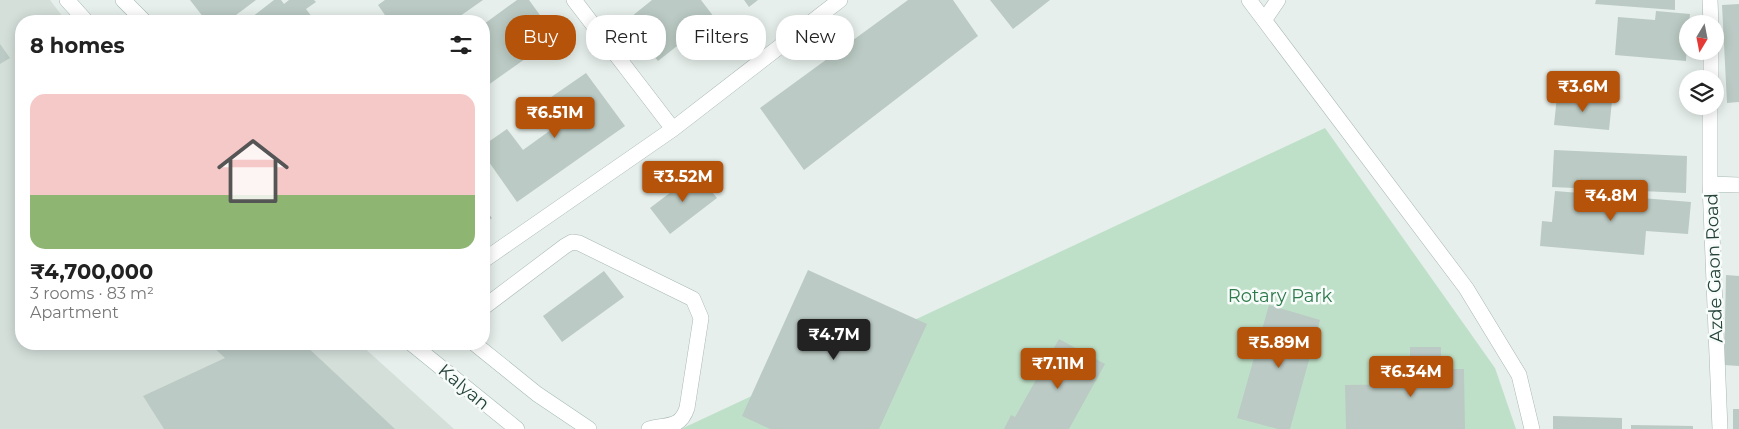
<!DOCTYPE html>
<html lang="en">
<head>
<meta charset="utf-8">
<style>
	:root { --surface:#fff; --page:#f6f6f6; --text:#222; --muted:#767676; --line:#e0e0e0; --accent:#b45309 }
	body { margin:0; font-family:Montserrat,sans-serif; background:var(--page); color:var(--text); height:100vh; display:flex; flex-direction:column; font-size:19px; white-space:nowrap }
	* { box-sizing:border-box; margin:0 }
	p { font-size:16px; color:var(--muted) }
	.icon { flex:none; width:28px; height:28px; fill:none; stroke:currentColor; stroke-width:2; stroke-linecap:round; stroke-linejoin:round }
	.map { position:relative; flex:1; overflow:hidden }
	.sheet { position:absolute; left:15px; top:15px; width:475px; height:335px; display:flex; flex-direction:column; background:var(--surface); border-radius:20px; box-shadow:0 2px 12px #0003 }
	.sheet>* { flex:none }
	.top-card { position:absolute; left:505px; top:15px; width:475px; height:45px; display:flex; gap:10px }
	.needle { width:32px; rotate:190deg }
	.fabs { position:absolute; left:1679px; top:15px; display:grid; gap:10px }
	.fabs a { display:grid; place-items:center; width:45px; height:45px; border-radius:50%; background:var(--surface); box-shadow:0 2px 12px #0003; font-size:25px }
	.price { position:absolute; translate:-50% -42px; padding:0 11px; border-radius:5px; background:var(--accent); color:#fff; font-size:16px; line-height:32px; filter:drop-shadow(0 1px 2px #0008) }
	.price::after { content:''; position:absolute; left:50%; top:30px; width:15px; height:11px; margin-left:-8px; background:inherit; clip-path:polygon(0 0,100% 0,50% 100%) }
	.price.on { background:#222; color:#fff }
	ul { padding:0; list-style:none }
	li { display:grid; align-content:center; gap:10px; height:265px; padding:0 15px }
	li+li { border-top:1px solid var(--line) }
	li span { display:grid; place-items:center; height:155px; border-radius:15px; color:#555 }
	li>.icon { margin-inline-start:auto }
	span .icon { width:90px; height:90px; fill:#fffc; stroke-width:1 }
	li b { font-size:21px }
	h2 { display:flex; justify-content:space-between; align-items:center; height:60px; padding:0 15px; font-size:21px }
	.pill { padding:0 18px; border-radius:20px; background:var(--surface); box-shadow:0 2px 12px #0003; font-size:18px; line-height:45px }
	.pill.on { background:var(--accent); color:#fff }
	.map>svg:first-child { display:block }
</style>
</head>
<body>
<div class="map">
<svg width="1739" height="429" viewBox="0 0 1739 429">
	<rect width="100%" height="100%" fill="#e6efeb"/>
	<path fill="#d4dfda" d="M0 0H50L66 21H21V344H360L454 429H0Z"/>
	<path fill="#bfe0c8" d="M1325 128 1495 368 1516 429H681Z"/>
	<path fill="#bbcac4" d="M190 0H256L228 21H201L204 18Z
		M274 0H281L284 4 289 0H314L316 2 306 9 312 17 308 20 309 21H247Z
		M385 0H483L453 21H389L378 5Z
		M517 0H529L556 37 484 88V24Z
		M652 0H701L714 17 658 61 626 21Z
		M744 0H758L749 7Z
		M908 0H953L978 36 804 170 760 108Z
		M990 0H1050L1013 29Z
		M1596 0H1675V10L1595 4Z
		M1739 4V102L1727 103 1722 5Z
		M1656 11 1690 14 1689 24H1688L1686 61 1615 55 1618 17 1655 20Z
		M0 44 10 58 0 64Z
		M586 73 625 126 517 202 484 155V145L507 129 523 150 559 124 544 102Z
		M1557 96 1612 101 1609 130 1554 125Z
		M1554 150 1687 156 1686 193 1552 187Z
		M696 173 717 198 670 234 650 208Z
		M1555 191 1691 202 1688 234 1646 231 1644 255 1540 246 1542 221 1552 222Z
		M484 208 492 218 484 224Z
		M808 270 927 324 879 429H770L742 416Z
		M604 271 624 297 562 342 543 316Z
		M1726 275 1739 276V366L1724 365Z
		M1269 305 1320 320 1290 429H1278L1237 418Z
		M1059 339 1105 364 1069 429H1004L1011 415 1015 417Z
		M210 344H304L395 429H164L143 396 225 358Z
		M1410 347H1441V369H1464L1465 429H1346L1345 385 1410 384Z
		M1733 409H1739V429H1733Z
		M1553 416 1622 418V429H1553Z
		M1631 425 1693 426V429H1631Z"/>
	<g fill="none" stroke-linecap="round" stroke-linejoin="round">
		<defs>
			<path id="service" d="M484 307 565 246 572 242 579 243 693 299 701 318 687 408C680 429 667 424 649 429"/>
			<path id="minor" d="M574 0 673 129
				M1249 0 1466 288 1519 375 1532 429
				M1710 0 1711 24
				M1265 19 1278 0
				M1711 79V51
				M1710 106V184L1720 429
				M1710 184 1739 185
				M484 260 673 129 840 0"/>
			<path id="secondary" d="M67 0 86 21
				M123 0 144 21
				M412 344 517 429
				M475 344 537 394 589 429"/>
		</defs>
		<use href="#service" stroke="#a8b8b2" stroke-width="16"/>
		<use href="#minor" stroke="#a8b8b2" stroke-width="16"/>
		<use href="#secondary" stroke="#a4bbb3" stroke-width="16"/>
		<use href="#service" stroke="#fff" stroke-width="15"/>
		<use href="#minor" stroke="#fff" stroke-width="15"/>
		<use href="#secondary" stroke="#fff" stroke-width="15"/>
	</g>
	<g text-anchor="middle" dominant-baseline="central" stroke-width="5" stroke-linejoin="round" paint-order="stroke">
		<g font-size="18" fill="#24423a" stroke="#f7fbf9">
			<text transform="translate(1714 268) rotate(-92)">Azde Gaon Road</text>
			<text transform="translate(464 387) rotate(40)">Kalyan</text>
		</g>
		<g font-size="18" fill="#2d7a4b" stroke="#f7fbf9">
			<text x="1280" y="296">Rotary Park</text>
		</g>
	</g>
</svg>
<div class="fabs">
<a><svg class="needle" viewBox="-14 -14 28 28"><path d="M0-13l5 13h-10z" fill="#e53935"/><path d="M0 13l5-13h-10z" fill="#767676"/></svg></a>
<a><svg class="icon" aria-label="layers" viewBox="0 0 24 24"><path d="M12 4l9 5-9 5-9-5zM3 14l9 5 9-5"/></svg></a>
</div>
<b class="price" style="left:1583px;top:113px">₹3.6M</b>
<b class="price" style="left:555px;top:139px">₹6.51M</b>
<b class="price" style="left:683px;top:203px">₹3.52M</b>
<b class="price" style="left:1611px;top:222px">₹4.8M</b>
<b class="price on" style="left:834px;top:361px">₹4.7M</b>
<b class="price" style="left:1279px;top:369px">₹5.89M</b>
<b class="price" style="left:1058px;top:390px">₹7.11M</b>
<b class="price" style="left:1411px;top:398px">₹6.34M</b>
<div class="top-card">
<a class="pill on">Buy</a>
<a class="pill">Rent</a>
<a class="pill">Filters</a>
<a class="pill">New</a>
</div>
<section class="sheet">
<h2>8 homes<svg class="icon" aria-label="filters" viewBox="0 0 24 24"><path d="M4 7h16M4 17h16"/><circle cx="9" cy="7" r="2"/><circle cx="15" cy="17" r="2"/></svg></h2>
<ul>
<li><span style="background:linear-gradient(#f6c9c9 65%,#8fb573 0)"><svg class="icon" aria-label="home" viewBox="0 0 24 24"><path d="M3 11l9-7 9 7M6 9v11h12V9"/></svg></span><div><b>₹4,700,000</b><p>3 rooms · 83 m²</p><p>Apartment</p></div></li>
</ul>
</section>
</div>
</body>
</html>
